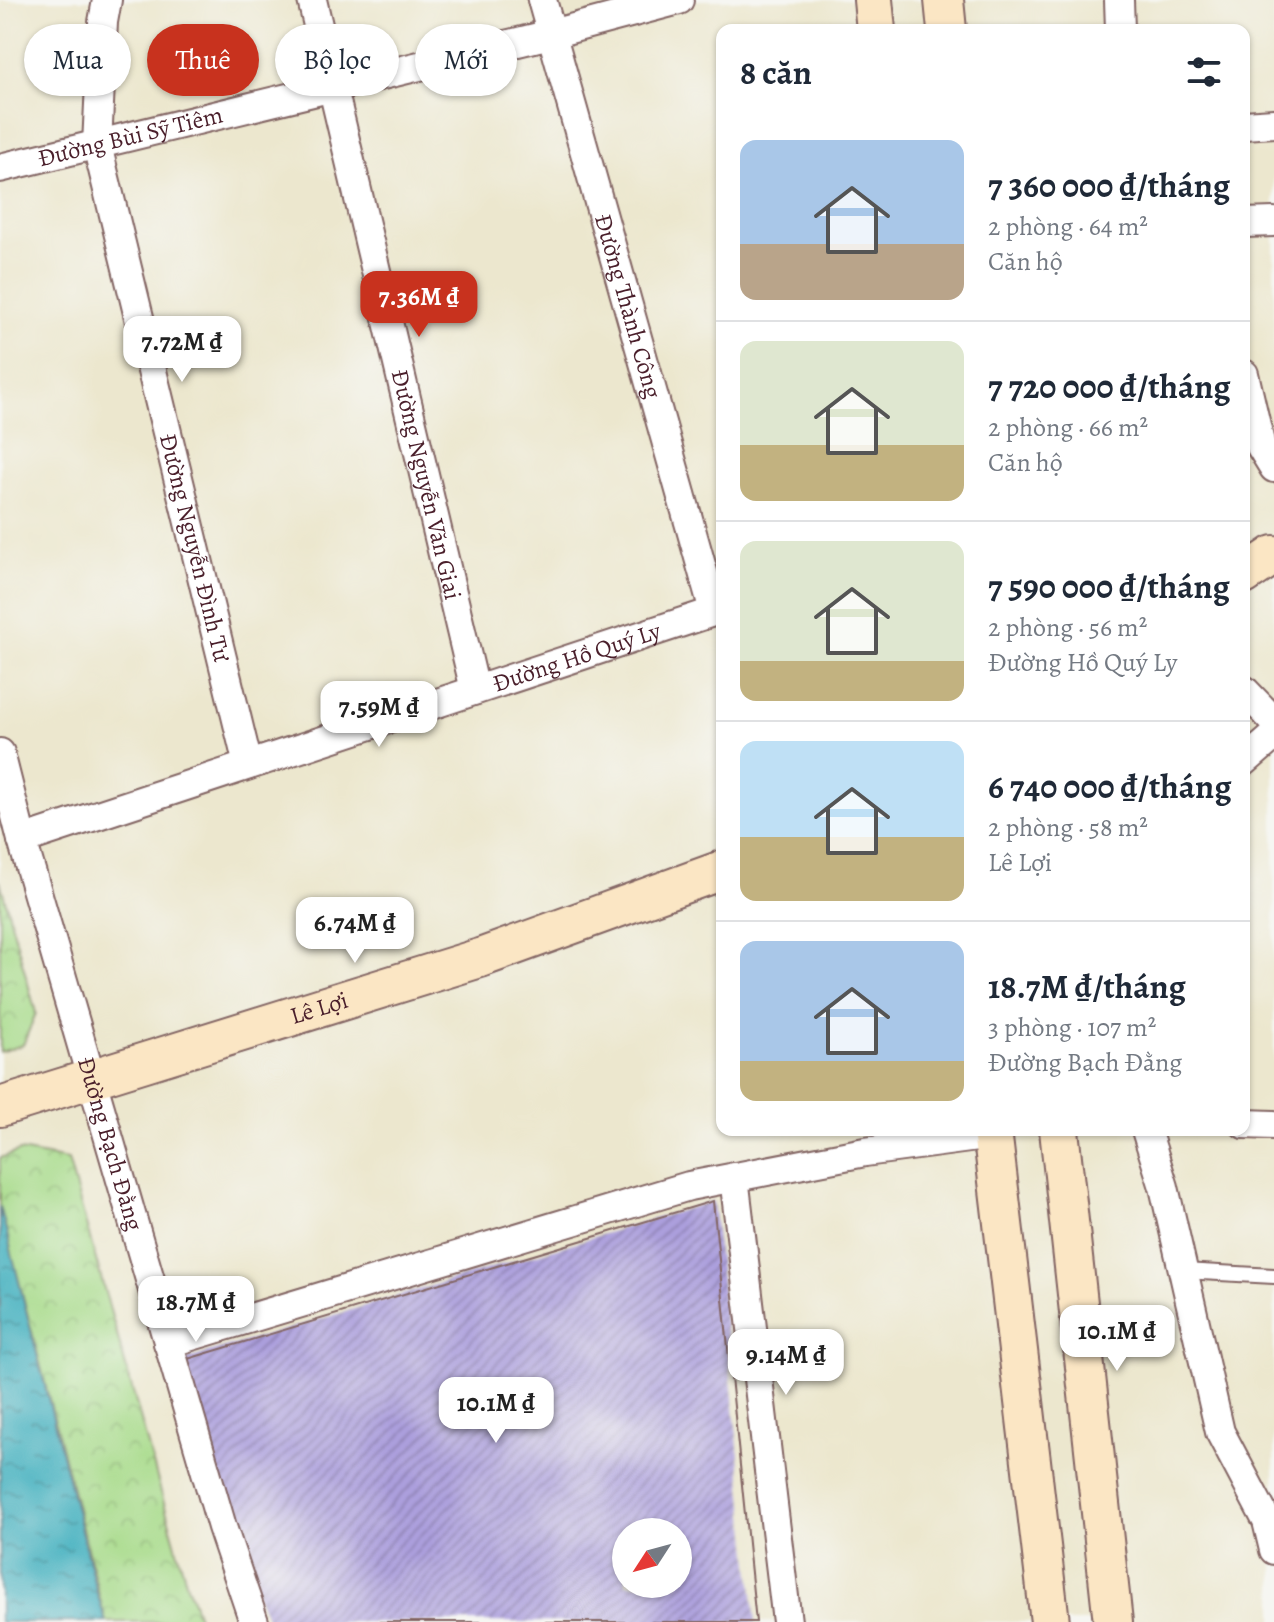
<!DOCTYPE html>
<html lang="vi">
<head>
<meta charset="utf-8">
<style>
	:root { --surface:#fff; --page:#f2f2f3; --text:#1f2937; --muted:#747a83; --line:#e0e1e3; --accent:#c8321e }
	body { margin:0; font-family:Alegreya,serif; background:var(--page); color:var(--text); height:100vh; display:flex; flex-direction:column; font-size:30px; white-space:nowrap }
	* { box-sizing:border-box; margin:0 }
	p { font-size:26px; color:var(--muted) }
	.icon { flex:none; width:44px; height:44px; fill:none; stroke:currentColor; stroke-width:2; stroke-linecap:round; stroke-linejoin:round }
	.map { position:relative; flex:1; overflow:hidden }
	.sheet { position:absolute; left:716px; top:24px; width:534px; height:1112px; display:flex; flex-direction:column; background:var(--surface); border-radius:16px; box-shadow:0 2px 6px #0004 }
	.sheet>* { flex:none }
	.banner { position:absolute; left:24px; top:24px; width:572px; height:72px; display:flex; gap:16px }
	.needle { width:52px; rotate:234deg }
	.fabs { position:absolute; left:612px; top:1518px; display:grid; gap:16px }
	.fabs a { display:grid; place-items:center; width:80px; height:80px; border-radius:50%; background:var(--surface); box-shadow:0 2px 6px #0004; font-size:40px }
	.price { position:absolute; translate:-50% -68px; padding:0 18px; border-radius:16px; background:#fff; color:#222; font-size:26px; line-height:52px; filter:drop-shadow(0 2px 4px #0008) }
	.price::after { content:''; position:absolute; left:50%; top:48px; width:24px; height:18px; margin-left:-12px; background:inherit; clip-path:polygon(0 0,100% 0,50% 100%) }
	.price.active { background:var(--accent); color:#fff }
	ul { padding:0; list-style:none }
	li { display:flex; align-items:center; gap:24px; height:200px; padding:0 24px }
	li+li { border-top:2px solid var(--line) }
	li span { display:grid; place-items:center; flex:none; width:224px; height:160px; border-radius:16px; color:#555 }
	li>.icon { margin-inline-start:auto }
	span .icon { width:96px; height:96px; fill:#fffc; stroke-width:1 }
	li b { font-size:34px }
	h2 { display:flex; justify-content:space-between; align-items:center; height:96px; padding:0 24px; font-size:34px }
	.pill { padding:0 28px; border-radius:36px; background:var(--surface); box-shadow:0 2px 6px #0004; font-size:28px; line-height:72px }
	.pill.active { background:var(--accent); color:#fff }
	.map>svg:first-child { display:block }
</style>
</head>
<body>
<div class="map">
<svg width="1274" height="1622" viewBox="0 0 1274 1622">
	<defs>
		<pattern id="park-crowns" width="20" height="18" patternUnits="userSpaceOnUse" patternTransform="scale(2)"><rect width="20" height="18" fill="#a8db8b"/><path d="M2 6a3 3 0 1 1 6 0M12 15a3 3 0 1 1 6 0" fill="none" stroke="#92bc78"/></pattern>
		<pattern id="water-ripples" width="26" height="14" patternUnits="userSpaceOnUse" patternTransform="scale(2)"><rect width="26" height="14" fill="#42b0bf"/><path d="M2 4q2-2 4 0t4 0M15 11q2-2 4 0t4 0" fill="none" stroke="#398f9b"/></pattern>
		<pattern id="building-hatch" width="6" height="6" patternUnits="userSpaceOnUse" patternTransform="scale(2)"><rect width="6" height="6" fill="#ac9fdd"/><path d="M-1 1l2-2M0 6l6-6M5 7l2-2" fill="none" stroke="#8e81b3"/></pattern>
	</defs>
	<rect width="100%" height="100%" fill="#f6f6f2"/>
	<filter id="ink" filterUnits="userSpaceOnUse"><feTurbulence type="fractalNoise" baseFrequency=".0125" numOctaves="2"/><feDisplacementMap in="SourceGraphic" scale="16" xChannelSelector="R" yChannelSelector="G"/><feConvolveMatrix kernelMatrix="1 2 1 2 8 2 1 2 1" color-interpolation-filters="sRGB"/></filter>
	<filter id="wash" filterUnits="userSpaceOnUse"><feTurbulence type="fractalNoise" baseFrequency=".006" numOctaves="4" result="noise"/><feDisplacementMap in="SourceGraphic" scale="32" xChannelSelector="R" yChannelSelector="G"/><feGaussianBlur stdDeviation="1.8" result="paint"/><feColorMatrix in="noise" values="0 0 0 0 0 0 0 0 0 0 0 0 0 0 0 0 0 1.4 0 .05"/><feComposite in="paint" operator="in"/></filter>
	<g filter="url(#wash)">
		<rect width="100%" height="100%" fill="#ece7ce"/>
		<path fill="url(#park-crowns)" stroke="#797d5b" stroke-width="2" d="M0 881 36 1013 23 1045 0 1052Z
			M20 1151 68 1160 187 1585 200 1622H106L0 1206V1158Z"/>
		<path fill="url(#water-ripples)" stroke="#466875" stroke-width="2" d="M0 1206 95 1586 106 1622H0Z"/>
		<g id="blocks">
			<path fill="url(#building-hatch)" fill-rule="evenodd" d="M713 1201 756 1622H268L231 1524 181 1361ZM626 1532H678V1584H626Z"/>
		</g>
	</g>
	<g filter="url(#ink)">
		<use href="#blocks" fill-opacity="0" stroke="#836564" stroke-width="2"/>
		<g fill="none" stroke-linecap="round" stroke-linejoin="round">
			<defs>
				<path id="lane" d="M1183 1271 1274 1276"/>
				<g id="street">
					<path id="s1" d="M107 0 103 22 97 145 248 765"/>
					<path id="s2" d="M312 0 475 690"/>
					<path id="s3" d="M542 0 714 611"/>
					<path d="M1119 0 1120 30"/>
					<path d="M1244 125 1274 123"/>
					<path id="s4" d="M0 168 551 34 679 0"/>
					<path d="M1244 223 1274 222"/>
					<path d="M1244 374 1261 447 1274 468"/>
					<path d="M1244 690 1274 721"/>
					<path id="s5" d="M0 753 22 840 222 1527 254 1622"/>
					<path d="M1244 762 1274 736"/>
					<path id="s6" d="M22 840 722 609"/>
					<path d="M1244 1124 1274 1125"/>
					<path d="M1146 1130 1164 1187 1220 1432 1267 1521 1274 1550"/>
					<path d="M734 1177 787 1622"/>
					<path d="M168 1343 689 1186 865 1152 992 1135"/>
				</g>
				<g id="secondary">
					<path d="M873 0 876 30"/>
					<path d="M944 0 947 30"/>
					<path d="M1244 575 1274 555"/>
					<path id="s7" d="M0 1107 480 958 722 870"/>
					<path d="M992 1130 1050 1622"/>
					<path d="M1059 1130 1113 1622"/>
				</g>
			</defs>
			<use href="#lane" stroke="#836564" stroke-width="18"/>
			<use href="#street" stroke="#836564" stroke-width="32"/>
			<use href="#secondary" stroke="#836564" stroke-width="42"/>
			<use href="#lane" stroke="#fff" stroke-width="14"/>
			<use href="#street" stroke="#fff" stroke-width="28"/>
			<use href="#secondary" stroke="#fbe6c4" stroke-width="38"/>
		</g>
	</g>
	<g text-anchor="middle" dominant-baseline="central" stroke-width="7" stroke-linejoin="round" paint-order="stroke">
		<g font-size="24" fill="#4a1f2b" stroke="#f6f6f2">
			<text stroke="none"><textPath href="#s4" startOffset="134">Đường Bùi Sỹ Tiêm</textPath></text>
			<text stroke="none"><textPath href="#s3" startOffset="318">Đường Thành Công</textPath></text>
			<text stroke="none"><textPath href="#s2" startOffset="498">Đường Nguyễn Văn Giai</textPath></text>
			<text stroke="none"><textPath href="#s1" startOffset="560">Đường Nguyễn Đình Tư</textPath></text>
			<text stroke="none"><textPath href="#s6" startOffset="584">Đường Hồ Quý Ly</textPath></text>
			<text stroke="none"><textPath href="#s7" startOffset="334">Lê Lợi</textPath></text>
			<text stroke="none"><textPath href="#s5" startOffset="406">Đường Bạch Đằng</textPath></text>
		</g>
	</g>
</svg>
<div class="fabs">
<a><svg class="needle" viewBox="-14 -14 28 28"><path d="M0-13l5 13h-10z" fill="#e53935"/><path d="M0 13l5-13h-10z" fill="#747a83"/></svg></a>
</div>
<b class="price active" style="left:419px;top:339px">7.36M ₫</b>
<b class="price" style="left:182px;top:384px">7.72M ₫</b>
<b class="price" style="left:379px;top:749px">7.59M ₫</b>
<b class="price" style="left:355px;top:965px">6.74M ₫</b>
<b class="price" style="left:196px;top:1344px">18.7M ₫</b>
<b class="price" style="left:1117px;top:1373px">10.1M ₫</b>
<b class="price" style="left:786px;top:1397px">9.14M ₫</b>
<b class="price" style="left:496px;top:1445px">10.1M ₫</b>
<div class="banner">
<a class="pill">Mua</a>
<a class="pill active">Thuê</a>
<a class="pill">Bộ lọc</a>
<a class="pill">Mới</a>
</div>
<section class="sheet">
<h2>8 căn<svg class="icon" aria-label="filters" viewBox="0 0 24 24"><path d="M4 7h16M4 17h16"/><circle cx="9" cy="7" r="2"/><circle cx="15" cy="17" r="2"/></svg></h2>
<ul>
<li><span style="background:linear-gradient(#a9c7e8 65%,#b9a48a 0)"><svg class="icon" aria-label="home" viewBox="0 0 24 24"><path d="M3 11l9-7 9 7M6 9v11h12V9"/></svg></span><div><b>7 360 000 ₫/tháng</b><p>2 phòng · 64 m²</p><p>Căn hộ</p></div></li>
<li><span style="background:linear-gradient(#dfe7d0 65%,#c2b280 0)"><svg class="icon" aria-label="home" viewBox="0 0 24 24"><path d="M3 11l9-7 9 7M6 9v11h12V9"/></svg></span><div><b>7 720 000 ₫/tháng</b><p>2 phòng · 66 m²</p><p>Căn hộ</p></div></li>
<li><span style="background:linear-gradient(#dfe7d0 75%,#c2b280 0)"><svg class="icon" aria-label="home" viewBox="0 0 24 24"><path d="M3 11l9-7 9 7M6 9v11h12V9"/></svg></span><div><b>7 590 000 ₫/tháng</b><p>2 phòng · 56 m²</p><p>Đường Hồ Quý Ly</p></div></li>
<li><span style="background:linear-gradient(#bfe0f5 60%,#c2b280 0)"><svg class="icon" aria-label="home" viewBox="0 0 24 24"><path d="M3 11l9-7 9 7M6 9v11h12V9"/></svg></span><div><b>6 740 000 ₫/tháng</b><p>2 phòng · 58 m²</p><p>Lê Lợi</p></div></li>
<li><span style="background:linear-gradient(#a9c7e8 75%,#c2b280 0)"><svg class="icon" aria-label="home" viewBox="0 0 24 24"><path d="M3 11l9-7 9 7M6 9v11h12V9"/></svg></span><div><b>18.7M ₫/tháng</b><p>3 phòng · 107 m²</p><p>Đường Bạch Đằng</p></div></li>
</ul>
</section>
</div>
</body>
</html>
